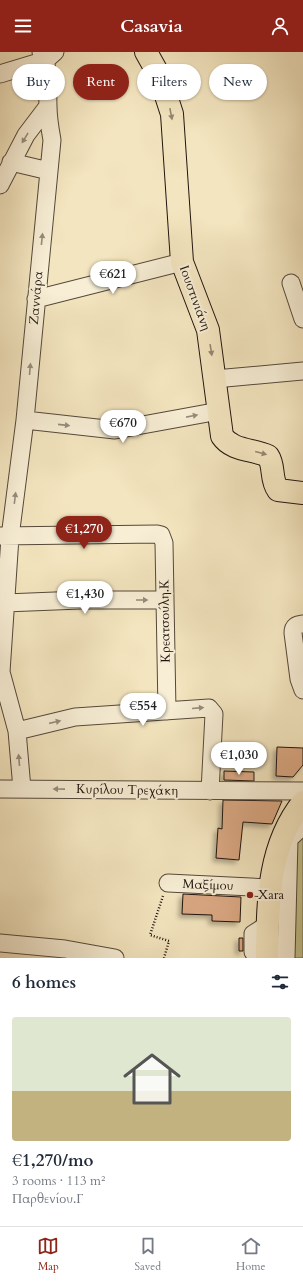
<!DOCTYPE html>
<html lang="en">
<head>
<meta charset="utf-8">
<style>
	:root { --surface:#fff; --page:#f2f2f3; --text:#1f2937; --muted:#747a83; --line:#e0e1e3; --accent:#8f2418 }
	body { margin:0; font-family:Cardo,serif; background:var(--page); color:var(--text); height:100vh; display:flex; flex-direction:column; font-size:15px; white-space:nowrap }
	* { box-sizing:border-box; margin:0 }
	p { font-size:13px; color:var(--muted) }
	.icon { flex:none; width:22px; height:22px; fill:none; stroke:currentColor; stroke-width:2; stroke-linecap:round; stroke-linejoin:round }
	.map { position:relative; height:906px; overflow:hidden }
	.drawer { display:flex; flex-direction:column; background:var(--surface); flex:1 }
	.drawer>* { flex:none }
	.top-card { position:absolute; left:12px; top:12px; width:279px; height:36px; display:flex; gap:8px }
	.price { position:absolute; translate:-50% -34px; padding:0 9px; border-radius:14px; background:#fff; color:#222; font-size:13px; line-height:26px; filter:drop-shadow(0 1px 2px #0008) }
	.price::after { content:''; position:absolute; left:50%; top:24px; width:12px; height:9px; margin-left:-6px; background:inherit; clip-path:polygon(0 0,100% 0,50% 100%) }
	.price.selected { background:var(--accent); color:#fff }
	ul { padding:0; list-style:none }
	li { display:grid; align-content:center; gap:8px; height:212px; padding:0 12px }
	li+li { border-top:1px solid var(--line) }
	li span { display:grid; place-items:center; height:124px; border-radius:4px; color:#555 }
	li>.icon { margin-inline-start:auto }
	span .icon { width:72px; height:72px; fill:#fffc; stroke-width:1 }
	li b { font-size:17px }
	h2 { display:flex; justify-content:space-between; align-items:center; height:48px; padding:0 12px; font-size:17px }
	.chip { padding:0 14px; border-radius:18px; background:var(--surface); box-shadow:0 1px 3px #0004; font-size:14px; line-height:36px }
	.chip.selected { background:var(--accent); color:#fff }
	header { display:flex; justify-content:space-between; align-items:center; height:52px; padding:0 12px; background:var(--accent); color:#fff; font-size:18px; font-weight:700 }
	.menu { display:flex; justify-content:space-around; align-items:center; height:56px; border-top:1px solid var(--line); background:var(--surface); font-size:11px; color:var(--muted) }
	.menu a { display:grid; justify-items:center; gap:2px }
	.menu .selected { color:var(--accent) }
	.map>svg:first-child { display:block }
</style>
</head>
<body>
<header><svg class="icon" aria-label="menu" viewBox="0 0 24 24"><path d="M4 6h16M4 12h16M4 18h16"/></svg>Casavia<svg class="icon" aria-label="person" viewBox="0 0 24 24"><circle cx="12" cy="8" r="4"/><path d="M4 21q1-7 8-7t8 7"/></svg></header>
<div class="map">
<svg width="303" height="906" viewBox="0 0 303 906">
	<defs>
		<filter id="shadow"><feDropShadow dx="-3.5" dy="3.5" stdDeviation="2" flood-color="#0004"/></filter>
	</defs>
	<rect width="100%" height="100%" fill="#f3e5bf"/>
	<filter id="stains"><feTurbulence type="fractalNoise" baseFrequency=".005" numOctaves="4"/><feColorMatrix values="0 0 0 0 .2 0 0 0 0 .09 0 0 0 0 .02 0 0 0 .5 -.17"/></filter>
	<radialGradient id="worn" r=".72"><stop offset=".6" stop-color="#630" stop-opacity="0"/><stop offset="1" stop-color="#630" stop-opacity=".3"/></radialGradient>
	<path fill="#c3c28c" stroke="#726b4e" d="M303 767V906H277L289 787Z"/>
	<path fill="#daa883" stroke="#20140f" filter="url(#shadow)" d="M277 695 303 696V713L293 725 276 724Z
		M224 719 254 720V729L224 728Z
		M223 748 282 749 272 772 243 770 239 808 216 806 218 776 222 777Z
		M183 842 241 845 240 870 212 869V863L182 862Z
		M239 886H243V899H239Z"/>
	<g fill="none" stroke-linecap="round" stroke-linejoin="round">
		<defs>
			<path id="minor" d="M0 22 46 8 55 0
				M11 110 49 119
				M0 133 26 83 48 54
				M291 231 303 267
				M36 247 182 210
				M215 327 303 319
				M25 368 115 378 219 359
				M0 484 157 482 161 483 164 491 167 659
				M5 551 80 548H165
				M303 572C296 573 293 574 293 581L299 627 303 638
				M17 679 75 665 209 656 214 662 210 739
				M0 737 303 739
				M22 737 17 679 1 620 10 485 25 368 52 88C50 77 48 66 48 54 47 35 51 17 41 0
				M168 831 269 836
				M0 891 65 897 115 906
				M261 906 253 900V882L267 873
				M286 906 289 787 303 774"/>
			<path id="major" d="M146 0 160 25 172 62 182 210 208 278 222 384C232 399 253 397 268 404 275 414 270 427 278 438L303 441
				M267 906C268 852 267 795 303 750"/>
		</defs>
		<use href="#minor" stroke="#55483b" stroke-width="19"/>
		<use href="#major" stroke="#20140f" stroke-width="24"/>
		<path stroke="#20140f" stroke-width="2.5" stroke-dasharray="1 2" stroke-linecap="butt" d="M163 844 150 883 169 889 164 906"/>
		<use href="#minor" stroke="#f7eed5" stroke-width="17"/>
		<use href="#major" stroke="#f3e5bf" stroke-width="22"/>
	</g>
	<defs><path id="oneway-solid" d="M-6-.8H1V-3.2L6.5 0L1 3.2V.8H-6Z"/></defs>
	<g fill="#948770">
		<use href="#oneway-solid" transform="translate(171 62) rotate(79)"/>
		<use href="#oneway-solid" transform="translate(211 298) rotate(81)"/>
		<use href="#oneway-solid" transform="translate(261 401) rotate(15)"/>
	</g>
	<g fill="#968c7c">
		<use href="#oneway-solid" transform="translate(25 86) rotate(121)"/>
		<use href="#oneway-solid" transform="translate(42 187) rotate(-84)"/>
		<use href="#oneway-solid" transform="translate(30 317) rotate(-85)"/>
		<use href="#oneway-solid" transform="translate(192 364) rotate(-11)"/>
		<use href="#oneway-solid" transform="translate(64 373) rotate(6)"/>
		<use href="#oneway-solid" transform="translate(15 446) rotate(-83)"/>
		<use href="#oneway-solid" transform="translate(142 548)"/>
		<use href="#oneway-solid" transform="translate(198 656) rotate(-5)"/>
		<use href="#oneway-solid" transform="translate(55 670) rotate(-13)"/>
		<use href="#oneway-solid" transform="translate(19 708) rotate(-95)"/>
		<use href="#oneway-solid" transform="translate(59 737) rotate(-179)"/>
	</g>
	<circle fill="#8f2418" stroke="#f7eed5" stroke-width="1.5" cx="250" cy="843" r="4"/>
	<g text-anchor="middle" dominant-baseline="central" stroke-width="4" stroke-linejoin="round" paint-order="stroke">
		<g font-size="13" fill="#20140f" stroke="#f7eed5">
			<text transform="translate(36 246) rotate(-85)">Ζαννάρα</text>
			<text transform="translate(195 246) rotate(70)">Ιουστινιάνη</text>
			<text transform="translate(165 569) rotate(-91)">Κρεατσούλη.Κ</text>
			<text transform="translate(127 738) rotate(1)">Κυρίλου Τρεχάκη</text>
			<text transform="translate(208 833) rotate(2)">Μαξίμου</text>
		</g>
		<g font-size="13" fill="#20140f" stroke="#f7eed5" text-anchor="start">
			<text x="258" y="843">Xara</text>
		</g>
	</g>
	<rect width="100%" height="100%" filter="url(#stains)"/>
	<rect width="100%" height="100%" fill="url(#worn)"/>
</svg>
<b class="price" style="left:113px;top:243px">€621</b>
<b class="price" style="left:123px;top:392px">€670</b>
<b class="price selected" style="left:84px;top:498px">€1,270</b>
<b class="price" style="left:85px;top:563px">€1,430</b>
<b class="price" style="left:143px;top:675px">€554</b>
<b class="price" style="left:239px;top:724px">€1,030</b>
<div class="top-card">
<a class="chip">Buy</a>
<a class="chip selected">Rent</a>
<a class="chip">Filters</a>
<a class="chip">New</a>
</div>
</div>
<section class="drawer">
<h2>6 homes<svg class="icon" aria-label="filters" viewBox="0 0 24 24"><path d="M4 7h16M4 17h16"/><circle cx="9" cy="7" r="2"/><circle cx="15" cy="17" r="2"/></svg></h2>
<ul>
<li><span style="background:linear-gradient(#dfe7d0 60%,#c2b280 0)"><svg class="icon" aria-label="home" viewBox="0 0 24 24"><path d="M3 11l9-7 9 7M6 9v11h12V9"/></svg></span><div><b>€1,270/mo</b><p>3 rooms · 113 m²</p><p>Παρθενίου.Γ</p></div></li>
</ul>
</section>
<nav class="menu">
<a class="selected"><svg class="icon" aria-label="map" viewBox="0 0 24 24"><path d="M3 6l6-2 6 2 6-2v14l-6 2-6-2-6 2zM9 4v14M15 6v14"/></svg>Map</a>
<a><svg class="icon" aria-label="saved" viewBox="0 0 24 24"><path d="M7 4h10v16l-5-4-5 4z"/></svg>Saved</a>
<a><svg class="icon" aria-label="home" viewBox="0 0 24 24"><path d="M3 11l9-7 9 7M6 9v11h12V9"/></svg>Home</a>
</nav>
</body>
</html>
